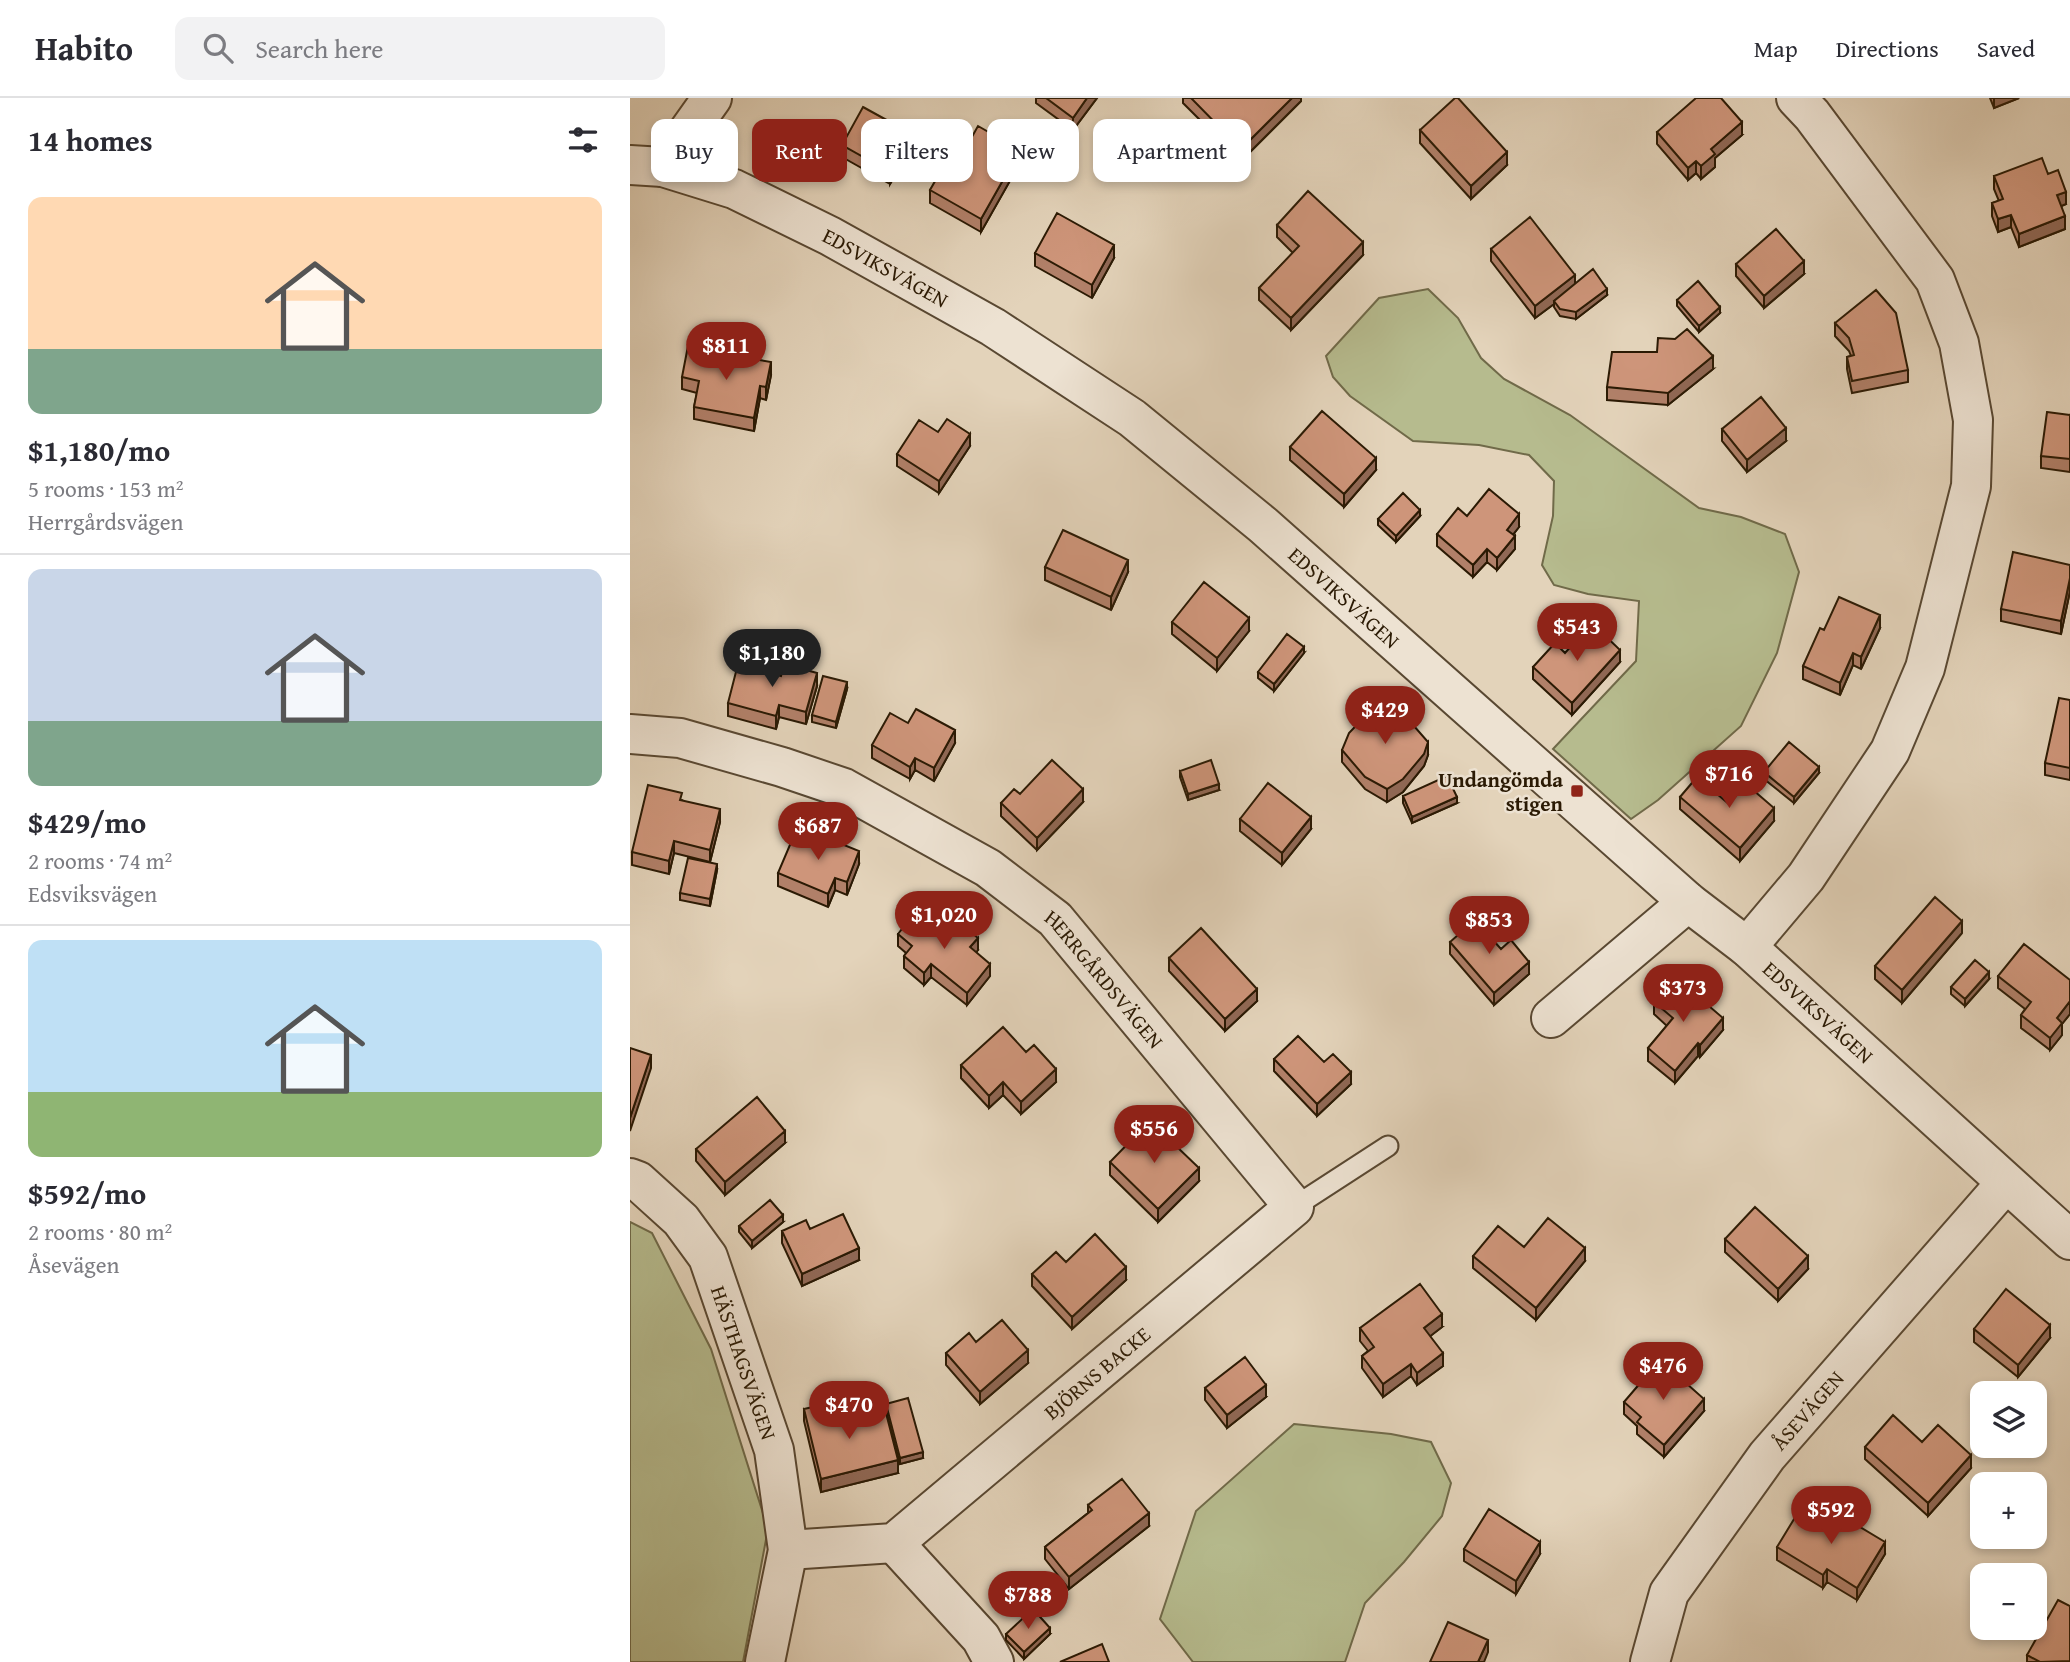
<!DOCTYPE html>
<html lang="en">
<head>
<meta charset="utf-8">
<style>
	:root { --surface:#fff; --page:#f2f2f3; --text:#2b2b33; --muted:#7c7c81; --line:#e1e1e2; --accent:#8f2418 }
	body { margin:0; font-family:"Gentium Book Plus",serif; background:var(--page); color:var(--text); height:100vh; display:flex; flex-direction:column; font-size:26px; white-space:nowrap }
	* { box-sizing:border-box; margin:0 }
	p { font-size:23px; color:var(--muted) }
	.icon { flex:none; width:38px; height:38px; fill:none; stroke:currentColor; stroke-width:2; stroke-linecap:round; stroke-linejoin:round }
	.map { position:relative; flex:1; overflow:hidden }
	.sheet { display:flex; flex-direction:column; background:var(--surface); width:630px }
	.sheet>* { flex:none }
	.hud { position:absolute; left:21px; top:21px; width:665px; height:63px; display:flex; gap:14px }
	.fabs { position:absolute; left:1340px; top:1283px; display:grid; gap:14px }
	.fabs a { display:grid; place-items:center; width:77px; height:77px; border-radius:14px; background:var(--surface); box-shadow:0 4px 10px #0003; font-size:35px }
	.price { position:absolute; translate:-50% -60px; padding:0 16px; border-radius:24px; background:var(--accent); color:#fff; font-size:23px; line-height:46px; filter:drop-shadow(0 2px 4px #0008) }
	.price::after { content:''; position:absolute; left:50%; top:42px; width:21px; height:16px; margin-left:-10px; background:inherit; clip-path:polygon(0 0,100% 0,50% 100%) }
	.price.selected { background:#222; color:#fff }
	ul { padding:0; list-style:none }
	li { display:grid; align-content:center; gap:14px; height:371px; padding:0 28px }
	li+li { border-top:2px solid var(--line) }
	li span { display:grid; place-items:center; height:217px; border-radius:14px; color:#555 }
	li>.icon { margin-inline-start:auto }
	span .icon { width:126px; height:126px; fill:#fffc; stroke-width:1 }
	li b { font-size:30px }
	h2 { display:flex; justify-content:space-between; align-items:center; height:84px; padding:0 28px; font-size:30px }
	.chip { padding:0 24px; border-radius:14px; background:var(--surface); box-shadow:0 4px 10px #0003; font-size:24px; line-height:63px }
	.chip.selected { background:var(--accent); color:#fff }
	header { display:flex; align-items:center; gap:42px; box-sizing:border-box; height:98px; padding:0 35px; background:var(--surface); border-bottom:2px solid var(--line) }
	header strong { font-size:33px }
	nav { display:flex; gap:38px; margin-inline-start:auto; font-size:24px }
	.search { width:490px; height:63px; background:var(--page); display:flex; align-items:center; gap:18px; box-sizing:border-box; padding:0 24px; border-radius:14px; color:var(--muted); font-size:26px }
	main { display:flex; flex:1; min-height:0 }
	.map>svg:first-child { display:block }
</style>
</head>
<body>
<header>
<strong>Habito</strong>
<div class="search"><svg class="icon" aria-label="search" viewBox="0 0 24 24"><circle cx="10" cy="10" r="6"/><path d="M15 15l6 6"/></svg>Search here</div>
<nav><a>Map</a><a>Directions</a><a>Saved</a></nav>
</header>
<main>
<section class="sheet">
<h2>14 homes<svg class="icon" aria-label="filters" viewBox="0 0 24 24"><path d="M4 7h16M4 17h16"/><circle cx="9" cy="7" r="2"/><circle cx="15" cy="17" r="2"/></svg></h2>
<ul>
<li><span style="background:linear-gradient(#ffd9b3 70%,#7fa58c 0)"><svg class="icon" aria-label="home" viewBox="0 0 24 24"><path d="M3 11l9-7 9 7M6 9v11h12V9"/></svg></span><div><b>$1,180/mo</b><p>5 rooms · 153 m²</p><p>Herrgårdsvägen</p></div></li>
<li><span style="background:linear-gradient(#c9d6e8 70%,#7fa58c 0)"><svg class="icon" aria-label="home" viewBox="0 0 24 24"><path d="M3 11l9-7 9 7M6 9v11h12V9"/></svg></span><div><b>$429/mo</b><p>2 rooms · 74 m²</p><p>Edsviksvägen</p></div></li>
<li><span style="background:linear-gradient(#bfe0f5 70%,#8fb573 0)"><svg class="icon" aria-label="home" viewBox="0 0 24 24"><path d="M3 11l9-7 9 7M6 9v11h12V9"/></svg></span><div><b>$592/mo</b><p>2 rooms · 80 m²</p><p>Åsevägen</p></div></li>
</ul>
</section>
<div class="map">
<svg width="1440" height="1564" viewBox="0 0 1440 1564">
	<rect width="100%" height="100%" fill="#e3d3ba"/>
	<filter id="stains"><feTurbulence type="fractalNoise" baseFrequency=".00286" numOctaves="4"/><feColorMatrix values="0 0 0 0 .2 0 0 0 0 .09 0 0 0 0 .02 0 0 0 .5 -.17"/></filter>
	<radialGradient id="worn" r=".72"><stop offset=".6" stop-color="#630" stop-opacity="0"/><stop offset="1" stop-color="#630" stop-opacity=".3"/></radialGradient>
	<path fill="#b6bb8e" stroke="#706a49" stroke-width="2" d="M798 191 828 220 851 260 874 281 940 317 1069 410 1111 419 1155 436 1169 474 1147 555 1111 628 1028 702 1001 721 923 651 1006 563 1009 503 958 496 924 487 912 467 923 418 924 383 899 357 849 347 783 343 720 298 703 279 696 258 749 200Z
		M0 1124 22 1135 81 1251 138 1431 113 1564H0Z
		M664 1326 761 1336 801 1344 821 1385 812 1418 774 1464 735 1505 715 1564H563L530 1521 566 1413Z"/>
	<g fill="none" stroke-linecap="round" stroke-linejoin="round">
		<defs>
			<path id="service" d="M664 1109 758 1048"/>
			<g id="minor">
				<path id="s1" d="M0 636 50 640 152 669 214 690 358 770 425 821 664 1109 264 1445 158 1452"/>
				<path d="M1117 849 1176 779 1260 653 1295 570 1341 388 1343 322 1329 245 1305 182 1182 17 1166 0"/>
				<path d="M921 920 1058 804"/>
				<path id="s2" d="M0 1080 8 1083 51 1122 78 1159 144 1352 158 1452 135 1564"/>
				<path d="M264 1445 351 1540 364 1564"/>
				<path id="s3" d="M1020 1564 1039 1495 1137 1358 1375 1086"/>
			</g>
			<g id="tertiary">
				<path id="s4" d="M0 67 33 69 104 91 200 138 363 229 502 320 633 427 1058 804 1117 849 1440 1142"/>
				<path d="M33 69 82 0"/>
			</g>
		</defs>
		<use href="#service" stroke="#594832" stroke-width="23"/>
		<use href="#minor" stroke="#594832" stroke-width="42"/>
		<use href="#tertiary" stroke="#594832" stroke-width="42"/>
		<use href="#service" stroke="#ede2d2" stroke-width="19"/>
		<use href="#minor" stroke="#ede2d2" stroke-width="38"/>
		<use href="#tertiary" stroke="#ede2d2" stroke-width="38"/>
	</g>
	<path fill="#b18069" stroke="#2b1a04" stroke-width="2" d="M406 0H467L443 32 406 5Z
		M553 0H671V3L611 63 553 5Z
		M1360 0H1389L1364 10Z
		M790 32 877 67 841 101 790 45Z
		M1027 34 1112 37 1085 60V69L1071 81 1066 75 1058 82 1027 46Z
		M562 45 599 58 584 73 562 51Z
		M212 47 282 49 260 86 212 59Z
		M329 62 390 65 351 134 300 105V92Z
		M1418 76 1436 106 1431 108 1435 131 1389 149 1381 129 1368 134 1362 118V105L1369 103 1364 91V78Z
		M647 127 733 157 661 232 629 202V190L663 155 647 139Z
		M861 151 945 186 977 197 946 221 930 218 924 209V206L905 220 861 163Z
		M405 155 484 160 462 200 405 168Z
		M1106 166 1174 176 1134 210 1106 178Z
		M1047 202 1090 215 1069 234 1047 208Z
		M1205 225 1278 272V284L1222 295 1217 271V259L1221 258 1219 253 1205 238Z
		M78 259 141 277 136 302 130 300 124 333 64 321V309L67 295 52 291V279Z
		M1083 271 1038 307 977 302V289Z
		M1440 317V374L1411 370V358Z
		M1092 331 1156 343 1117 374 1092 343Z
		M308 334 340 348 309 395 267 368V356Z
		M660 349 746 372 714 409 660 362Z
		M790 418 766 444 748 427V421Z
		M837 418 889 429 883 437 885 451 867 472 857 464 843 479 807 448V436Z
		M1440 467V493L1431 536 1371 523V511Z
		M415 469 498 474 481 512 415 482Z
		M542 524 619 533 587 573 542 536Z
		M1250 530 1231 571 1223 567 1210 597 1173 581V568L1194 532Z
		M674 555 644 593 628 580V574Z
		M935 555 990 564 942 617 903 581V569Z
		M187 588 176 626 149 619 146 631 98 618V605Z
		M217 591 206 630 182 624V617Z
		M1440 602V682L1415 677V665Z
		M278 625 325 645 304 683 285 672 280 681 242 660V647Z
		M712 652 798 657 794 668 773 694 757 704 735 691 712 664Z
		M550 673 589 692 558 702 550 679Z
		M1134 674 1189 675 1164 705 1134 681Z
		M390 696 453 704 407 752 371 718V705Z
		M773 698 827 705 782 725 773 705Z
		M1050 699 1099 706 1144 723 1110 763 1050 711Z
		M52 702 90 724 80 764 44 755 39 776 2 767V754Z
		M610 721 681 731 652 767 610 733Z
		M229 766 217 797 205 792 198 809 148 788V775Z
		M87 772 80 808 50 802V795Z
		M1332 835 1272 905 1245 881V868Z
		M268 836H315L348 852 346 854 360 878 337 907 301 879 294 887 274 870V858L276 855 268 848Z
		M820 844 871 851 899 876 864 907 820 856Z
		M539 860 627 903 595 933 539 873Z
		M1368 878 1440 882V916L1432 926V937L1420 952 1391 930V917L1395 911 1368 890Z
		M1359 881 1335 908 1321 896V889Z
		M1024 904 1093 932 1070 959 1068 958 1045 985 1018 963V950L1037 928 1024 916Z
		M396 954 426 984 391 1016 373 997 359 1010 331 980V967Z
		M644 961 694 964 721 986 687 1018 644 973Z
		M155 1045 95 1097 66 1063V1051Z
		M480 1064 569 1083 528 1124 480 1077Z
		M153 1124 122 1150 109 1134V1128Z
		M180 1131 229 1162 172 1188 152 1145V1133Z
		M1095 1141 1178 1171 1148 1203 1095 1154Z
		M894 1149 955 1163 906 1222 843 1170V1158Z
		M436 1164 496 1182 442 1231 402 1188V1176Z
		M812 1229 800 1238 813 1268 787 1287 781 1278 753 1299 732 1270V1258L738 1253 730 1243V1230Z
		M1344 1231 1420 1240 1388 1279 1344 1244Z
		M346 1244 398 1265 350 1306 316 1267V1255Z
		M575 1290 636 1299 597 1330 575 1302Z
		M994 1304 1074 1313 1034 1359 1007 1336V1328L994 1316Z
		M256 1306 293 1360 270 1366 256 1312Z
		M174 1311 209 1327 268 1375 191 1394 174 1323Z
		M1292 1344 1341 1370 1298 1418 1235 1361V1349Z
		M458 1407 519 1428 439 1491 415 1461V1449L458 1415Z
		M1209 1430 1255 1456 1227 1502 1197 1484 1193 1490 1147 1462V1449Z
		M834 1451 910 1456 886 1496 834 1463Z
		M376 1536H420L394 1561 376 1542Z
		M1397 1557 1440 1564H1397Z"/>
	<path fill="#906855" stroke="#2b1a04" stroke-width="2" d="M457 0H467L443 32V20Z
		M662 0H671V3L611 63V51Z
		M1364 0H1389L1364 10Z
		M1112 24V37L1085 60V69L1071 81V68L1081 51Z
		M282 36V49L260 86V74Z
		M390 52V65L351 134V121Z
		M599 52V58L584 73V67Z
		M877 54V67L841 101V88Z
		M1066 63V75L1058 82V70Z
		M1436 94V106L1427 110V97Z
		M1381 117V129L1368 134V121Z
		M1435 118V131L1389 149V136Z
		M733 144V157L661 232V220Z
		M484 147V160L462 200V187Z
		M1174 163V176L1134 210V198Z
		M945 177V189L924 203V206L905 220V208Z
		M977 191V197L946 221V214Z
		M1090 209V215L1069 234V228Z
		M1083 258V271L1038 307V295Z
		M141 264V277L136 302V289Z
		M130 288V300L124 333V320Z
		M1156 330V343L1117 374V362Z
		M340 336V348L309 395V383Z
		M746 360V372L714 409V396Z
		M790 412V418L766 444V438Z
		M889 416V429L877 444V432Z
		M885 438V451L867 472V460Z
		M857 451V464L843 479V467Z
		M498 462V474L481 512V499Z
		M1440 480V493L1431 536V523Z
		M1250 517V530L1231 571V559Z
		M619 520V533L587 573V560Z
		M674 549V555L644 593V586Z
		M990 552V564L942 617V605Z
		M1223 555V567L1210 597V585Z
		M187 575V588L176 626V614Z
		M217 584V591L206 630V624Z
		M149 607V619L146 631V618Z
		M325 632V645L304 683V670Z
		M798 644V657L794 668 773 694 757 704V691Z
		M285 660V672L280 681V669Z
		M1189 669V675L1164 705V699Z
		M589 686V692L558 702V696Z
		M453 691V704L407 752V740Z
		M827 699V705L782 725V719Z
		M1144 710V723L1110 763V750Z
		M90 711V724L80 764V752Z
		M681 719V731L652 767V755Z
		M44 743V755L39 776V763Z
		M229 753V766L217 797V784Z
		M87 766V772L80 808V801Z
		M205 780V792L198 809V796Z
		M1332 823V835L1272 905V892Z
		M348 840V852L340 862V849Z
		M899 864V876L864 907V895Z
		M301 866V879L294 887V875Z
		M360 866V878L337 907V895Z
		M1359 874V881L1335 908V901Z
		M627 891V903L595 933V921Z
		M1440 903V916L1432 926V937L1420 952V940L1427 920Z
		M1093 920V932L1070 959V947Z
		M1068 945V958L1045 985V973Z
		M21 957V970L0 1033V1020Z
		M426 971V984L391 1016V1004Z
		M721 974V986L687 1018V1006Z
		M373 984V997L359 1010V998Z
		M155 1033V1045L95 1097V1084Z
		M569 1070V1083L528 1124V1111Z
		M153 1117V1124L122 1150V1143Z
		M229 1150V1162L172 1188V1176Z
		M955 1150V1163L906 1222V1210Z
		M1178 1158V1171L1148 1203V1191Z
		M496 1169V1182L442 1231V1219Z
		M812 1216V1229L794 1243V1230Z
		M1420 1227V1240L1388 1279V1267Z
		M398 1252V1265L350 1306V1294Z
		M813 1255V1268L787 1287V1275Z
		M781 1266V1278L753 1299V1286Z
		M636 1287V1299L597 1330V1317Z
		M1074 1301V1313L1034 1359V1347Z
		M293 1354V1360L270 1366V1360Z
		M1341 1357V1370L1298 1418V1405Z
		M268 1362V1375L191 1394V1381Z
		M519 1415V1428L439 1491V1479Z
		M910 1444V1456L886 1496V1483Z
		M1255 1444V1456L1227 1502V1490Z
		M1197 1471V1484L1193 1490V1477Z
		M420 1530V1536L394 1561V1554Z
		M858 1542V1554L854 1564H848Z"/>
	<path fill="#ce957a" stroke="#2b1a04" stroke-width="2" d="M416 0H457L443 20Z
		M561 0H662L611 51Z
		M825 0H828L877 54 841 88 790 32Z
		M1066 0H1091L1112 24 1081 51 1085 56 1071 68 1066 63 1058 70 1027 34Z
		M233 9 282 36 260 74 212 47Z
		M348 28 390 52 351 121 300 92 320 57 329 62Z
		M578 30 599 52 584 67 562 45Z
		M1412 60 1418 76 1428 72 1436 94 1427 97 1435 118 1389 136 1381 117 1368 121 1362 105 1373 101 1364 78Z
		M678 93 733 144 661 220 629 190 669 148 647 127Z
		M427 115 484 147 462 187 405 155Z
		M900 119 945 177 905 208 861 151Z
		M1146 131 1174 163 1134 198 1106 166Z
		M963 171 977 191 946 214 930 211 924 203Z
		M1068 183 1090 209 1069 228 1047 202Z
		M1246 192 1266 215 1278 272 1222 283 1217 259 1224 257 1219 240 1205 225Z
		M1057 231 1083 258 1038 295 977 289 982 254H1027L1028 240 1045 241Z
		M58 248 78 251 77 259 109 265 111 259 141 264 136 289 130 288 124 320 64 309 69 283 52 279Z
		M1131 299 1156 330 1117 362 1092 331Z
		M692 313 746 360 714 396 660 349Z
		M1417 314 1440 317V361L1411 358Z
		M317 321 340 336 309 383 267 356 289 322 308 334Z
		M859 391 889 416 877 432 885 438 867 460 857 451 843 467 807 436 828 410 837 418Z
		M773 395 790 412 766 438 748 421Z
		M433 432 498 462 481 499 415 469Z
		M1383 454 1440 467V480L1431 523 1371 511Z
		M574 484 619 520 587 560 542 524Z
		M1209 499 1250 517 1231 559 1223 555 1210 585 1173 568 1190 530 1194 532Z
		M962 525 990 552 942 605 903 569 925 545 935 555Z
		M657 536 674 549 644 586 628 574Z
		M108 566 151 578 154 566 187 575 176 614 149 607 146 618 98 605Z
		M193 578 217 584 206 624 182 617Z
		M1429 600 1440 602V670L1415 665Z
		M752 605 777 620 798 644 794 656 773 681 757 691 735 679 712 652 719 635 742 611Z
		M286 611 325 632 304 670 285 660 280 669 242 647 260 615 278 625Z
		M1159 644 1189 669 1164 699 1134 674Z
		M422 662 453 691 407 740 371 705 384 691 390 696Z
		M581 662 589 686 558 696 550 673Z
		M817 678 827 699 782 719 773 698Z
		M1067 679 1099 706 1116 686 1144 710 1110 750 1050 699Z
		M638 685 681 719 652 755 610 721Z
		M18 687 52 695 50 702 90 711 80 752 44 743 39 763 2 754Z
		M165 735 189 745 192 738 229 753 217 784 205 780 198 796 148 775Z
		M58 760 87 766 80 801 50 795Z
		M1305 799 1332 823 1272 892 1245 868Z
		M286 813 315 836 326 822 348 840 340 849 360 866 337 895 301 866 294 875 274 858 282 848 268 836Z
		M845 822 871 851 881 842 899 864 864 895 820 844Z
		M571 830 627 891 595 921 539 860Z
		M1394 846 1440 882V903L1427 920 1432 925 1420 940 1391 917 1401 904 1368 878Z
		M1345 862 1359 874 1335 901 1321 889Z
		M1045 879 1093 920 1070 947 1068 945 1045 973 1018 950 1043 920 1024 904Z
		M373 929 396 954 404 947 426 971 391 1004 373 984 359 998 331 967Z
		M668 938 694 964 703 956 721 974 687 1006 644 961Z
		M0 950 21 957 0 1020Z
		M127 999 155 1033 95 1084 66 1051Z
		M520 1023 569 1070 528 1111 480 1064Z
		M140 1102 153 1117 122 1143 109 1128Z
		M1125 1109 1178 1158 1148 1191 1095 1141Z
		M213 1116 229 1150 172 1176 152 1133 176 1122 180 1131Z
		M918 1120 955 1150 906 1210 843 1158 868 1128 894 1149Z
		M465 1136 496 1169 442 1219 402 1176 426 1154 436 1164Z
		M790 1186 812 1216 794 1230 813 1255 787 1275 781 1266 753 1286 732 1258 744 1249 730 1230Z
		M1376 1191 1420 1227 1388 1267 1344 1231Z
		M372 1222 398 1252 350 1294 316 1255 339 1235 346 1244Z
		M615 1259 636 1287 597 1317 575 1290Z
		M1030 1262 1074 1301 1034 1347 1007 1324 1011 1319 994 1304Z
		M278 1300 293 1354 270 1360 256 1306Z
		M204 1304 209 1327 256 1315 268 1362 191 1381 174 1311Z
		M1263 1317 1292 1344 1308 1327 1341 1357 1298 1405 1235 1349Z
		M492 1381 519 1415 439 1479 415 1449 462 1412 458 1407Z
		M1172 1408 1209 1430 1215 1420 1255 1444 1227 1490 1197 1471 1193 1477 1147 1449Z
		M859 1411 910 1444 886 1483 834 1451Z
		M1428 1502 1440 1508V1563L1410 1564 1397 1557Z
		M403 1511 420 1530 394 1554 376 1536Z
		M818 1524 858 1542 848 1564H800Z
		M472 1546 479 1564H430Z"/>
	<rect fill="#8f2418" stroke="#ede2d2" stroke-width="2.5" x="940" y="686" width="14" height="14" rx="3.5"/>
	<g text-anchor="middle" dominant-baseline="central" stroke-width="5" stroke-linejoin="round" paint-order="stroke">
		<g font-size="21" fill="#2b1a04" stroke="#ede2d2">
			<text stroke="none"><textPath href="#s4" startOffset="278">EDSVIKSVÄGEN</textPath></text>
			<text stroke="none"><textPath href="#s4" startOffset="845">EDSVIKSVÄGEN</textPath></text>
			<text stroke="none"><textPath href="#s1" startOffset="548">HERRGÅRDSVÄGEN</textPath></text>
			<text stroke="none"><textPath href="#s4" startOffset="1475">EDSVIKSVÄGEN</textPath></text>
			<text stroke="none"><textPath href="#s2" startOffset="224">HÄSTHAGSVÄGEN</textPath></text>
			<text transform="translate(467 1275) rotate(-40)">BJÖRNS BACKE</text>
			<text stroke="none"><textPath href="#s3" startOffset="301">ÅSEVÄGEN</textPath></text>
		</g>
		<g font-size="21" font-weight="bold" fill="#2b1a04" stroke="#ede2d2" text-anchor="end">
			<text x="933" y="681">Undangömda<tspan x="933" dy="24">stigen</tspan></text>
		</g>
	</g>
	<rect width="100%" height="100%" filter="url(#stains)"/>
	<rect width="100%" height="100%" fill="url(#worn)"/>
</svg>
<div class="fabs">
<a><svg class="icon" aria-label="layers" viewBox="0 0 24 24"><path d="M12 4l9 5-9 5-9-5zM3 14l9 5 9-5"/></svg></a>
<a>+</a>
<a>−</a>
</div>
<b class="price" style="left:96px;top:284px">$811</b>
<b class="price" style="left:947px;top:565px">$543</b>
<b class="price selected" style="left:142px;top:591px">$1,180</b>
<b class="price" style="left:755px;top:648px">$429</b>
<b class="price" style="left:1099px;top:712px">$716</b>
<b class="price" style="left:188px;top:764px">$687</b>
<b class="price" style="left:314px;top:853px">$1,020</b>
<b class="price" style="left:859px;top:858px">$853</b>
<b class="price" style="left:1053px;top:926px">$373</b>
<b class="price" style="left:524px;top:1067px">$556</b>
<b class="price" style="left:1033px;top:1304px">$476</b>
<b class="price" style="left:219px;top:1343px">$470</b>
<b class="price" style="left:1201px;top:1448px">$592</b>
<b class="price" style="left:398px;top:1533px">$788</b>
<div class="hud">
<a class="chip">Buy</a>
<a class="chip selected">Rent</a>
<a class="chip">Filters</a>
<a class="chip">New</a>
<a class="chip">Apartment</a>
</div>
</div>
</main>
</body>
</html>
